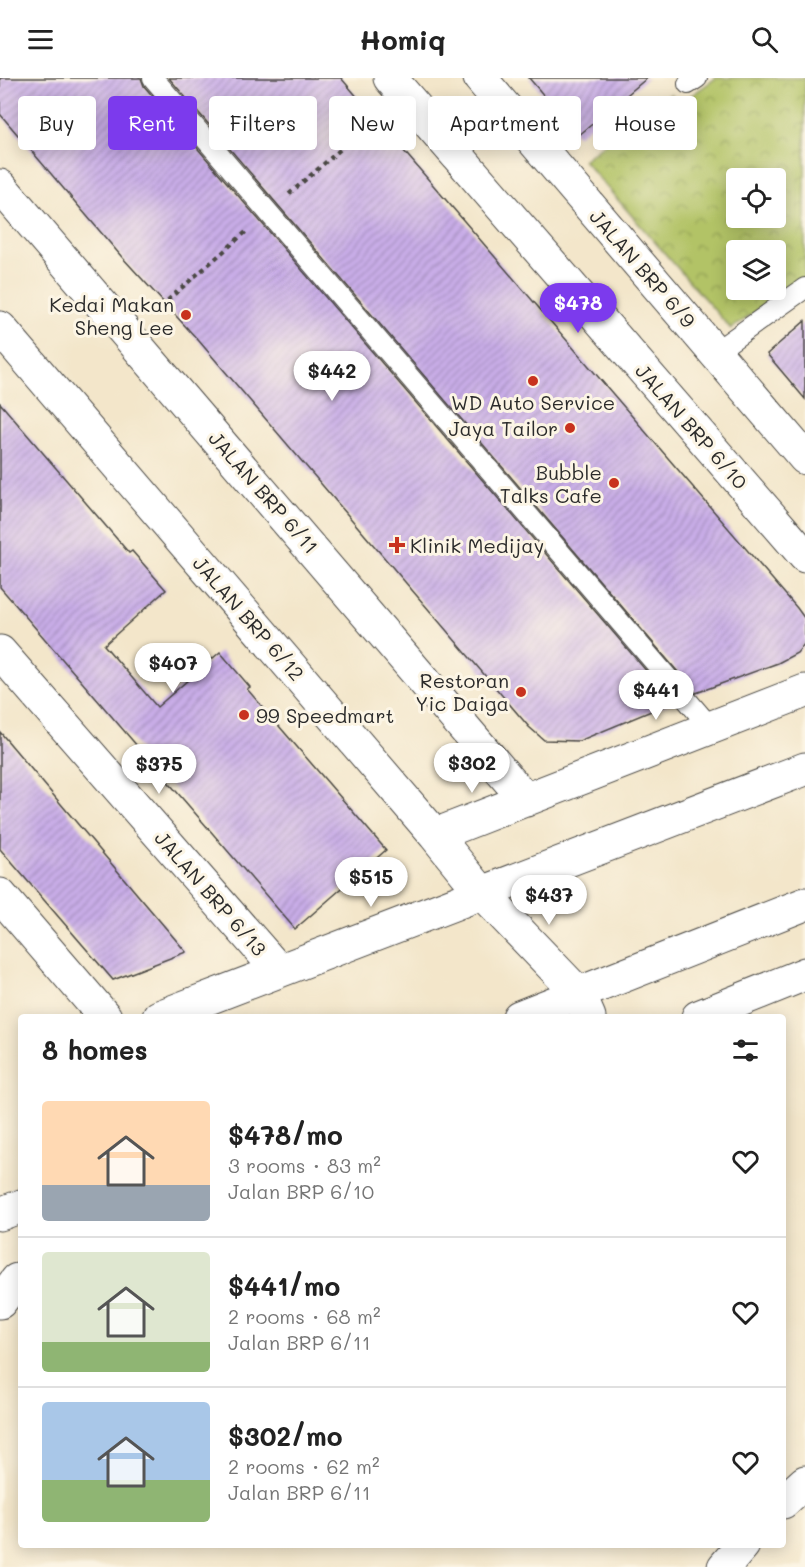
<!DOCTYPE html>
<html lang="en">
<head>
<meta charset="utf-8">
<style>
	:root { --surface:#fff; --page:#f6f6f6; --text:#222; --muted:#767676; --line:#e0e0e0; --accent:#7c3aed }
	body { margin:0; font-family:Mali,sans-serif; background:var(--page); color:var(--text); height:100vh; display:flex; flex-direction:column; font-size:22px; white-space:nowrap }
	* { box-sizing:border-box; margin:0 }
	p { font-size:20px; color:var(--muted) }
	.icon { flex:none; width:33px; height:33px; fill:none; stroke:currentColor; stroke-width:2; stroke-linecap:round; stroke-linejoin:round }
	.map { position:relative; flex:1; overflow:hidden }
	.panel { position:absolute; left:18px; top:936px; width:768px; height:534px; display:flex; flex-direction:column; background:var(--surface); border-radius:6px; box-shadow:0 3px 15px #0003 }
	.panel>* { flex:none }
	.guide { position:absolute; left:18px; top:18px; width:770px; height:54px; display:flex; gap:12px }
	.buttons { position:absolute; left:726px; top:90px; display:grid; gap:12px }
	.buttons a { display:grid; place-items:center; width:60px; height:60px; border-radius:6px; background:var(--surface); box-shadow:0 3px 15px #0003; font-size:30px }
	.price { position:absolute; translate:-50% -51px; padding:0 14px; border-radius:21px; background:#fff; color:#222; font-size:20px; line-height:39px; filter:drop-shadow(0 2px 3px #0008) }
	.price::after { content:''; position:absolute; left:50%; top:36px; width:18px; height:14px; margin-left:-9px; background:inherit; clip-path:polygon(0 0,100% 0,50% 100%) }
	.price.selected { background:var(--accent); color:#fff }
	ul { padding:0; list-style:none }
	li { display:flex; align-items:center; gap:18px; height:150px; padding:0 24px }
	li+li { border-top:2px solid var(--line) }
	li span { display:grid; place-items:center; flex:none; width:168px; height:120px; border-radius:6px; color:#555 }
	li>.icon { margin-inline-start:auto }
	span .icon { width:72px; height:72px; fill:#fffc; stroke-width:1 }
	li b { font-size:26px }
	h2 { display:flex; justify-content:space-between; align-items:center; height:72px; padding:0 24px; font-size:26px }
	.pill { padding:0 21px; border-radius:6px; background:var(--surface); box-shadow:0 3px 15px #0003; font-size:21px; line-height:54px }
	.pill.selected { background:var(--accent); color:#fff }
	header { display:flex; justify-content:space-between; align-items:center; height:78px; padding:0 24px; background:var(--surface); font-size:27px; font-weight:700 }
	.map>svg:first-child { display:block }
</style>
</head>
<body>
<header><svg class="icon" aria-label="menu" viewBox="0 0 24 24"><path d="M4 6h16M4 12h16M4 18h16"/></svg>Homiq<svg class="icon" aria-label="search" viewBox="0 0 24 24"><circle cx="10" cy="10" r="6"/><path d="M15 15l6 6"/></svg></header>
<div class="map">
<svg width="805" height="1489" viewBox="0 0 805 1489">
	<defs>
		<pattern id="park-crowns" width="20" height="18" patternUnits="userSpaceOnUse" patternTransform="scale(1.5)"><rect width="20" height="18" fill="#b2c366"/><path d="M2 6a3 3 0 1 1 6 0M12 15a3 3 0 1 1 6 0" fill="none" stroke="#919f54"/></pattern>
		<pattern id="building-hatch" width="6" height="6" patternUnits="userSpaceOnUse" patternTransform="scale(1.5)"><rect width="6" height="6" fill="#c9ade8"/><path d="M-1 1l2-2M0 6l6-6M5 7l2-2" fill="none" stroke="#a38dbc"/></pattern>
	</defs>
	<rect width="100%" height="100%" fill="#fcf5e5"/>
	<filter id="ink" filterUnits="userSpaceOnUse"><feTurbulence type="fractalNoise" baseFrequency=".0167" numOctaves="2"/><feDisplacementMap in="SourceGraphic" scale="12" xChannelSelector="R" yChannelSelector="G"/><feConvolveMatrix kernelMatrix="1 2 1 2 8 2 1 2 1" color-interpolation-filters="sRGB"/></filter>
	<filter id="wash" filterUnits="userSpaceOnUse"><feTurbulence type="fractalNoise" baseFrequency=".008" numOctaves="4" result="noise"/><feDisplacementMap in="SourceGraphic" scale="24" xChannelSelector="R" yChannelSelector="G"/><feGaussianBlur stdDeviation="1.35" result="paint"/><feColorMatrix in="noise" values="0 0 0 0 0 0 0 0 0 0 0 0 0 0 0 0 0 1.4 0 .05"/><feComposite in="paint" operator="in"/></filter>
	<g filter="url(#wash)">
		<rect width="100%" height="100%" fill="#f3e6ca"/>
		<path fill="url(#park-crowns)" stroke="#6e7748" stroke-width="1.5" fill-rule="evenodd" d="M716 0H805V199L731 251 583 82 671 16 679 26ZM736 100H776V140H736ZM736 172H776V212H736Z"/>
		<g id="blocks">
			<path fill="url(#building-hatch)" d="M0 0H141L144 8 673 624 579 663 544 662 529 649 199 263 121 178 0 36Z
				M169 0H341L797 530 805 541V565L797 575 778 585 696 615Z
				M529 0H647L578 58Z
				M805 243V321L767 276Z
				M0 325 129 475 132 473 166 512 104 567 157 629 220 574 250 609 247 611 386 772 295 851 0 509Z
				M0 654 186 874 113 902 0 771Z"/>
		</g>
	</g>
	<g filter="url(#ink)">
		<use href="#blocks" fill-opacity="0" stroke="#494743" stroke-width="1.5"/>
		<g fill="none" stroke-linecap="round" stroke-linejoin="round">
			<defs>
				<path id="service" d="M153 0 711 650
					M688 6 697 0
					M715 274 805 210"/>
				<path id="minor" d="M390 0 805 478
					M480 0 805 380
					M0 108 526 722
					M0 250 435 757 482 815 579 916 589 939
					M0 574 279 893
					M435 757 805 613
					M0 817 105 939
					M159 939 805 691
					M783 1424 805 1404
					M724 1489 743 1467"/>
				<path id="secondary" d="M519 939 805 826
					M698 939 805 896
					M0 1136 21 1128
					M0 1224 17 1202"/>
			</defs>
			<use href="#service" stroke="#494743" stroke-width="22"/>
			<use href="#minor" stroke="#494743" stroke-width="35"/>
			<use href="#secondary" stroke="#494743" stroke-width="35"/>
			<path stroke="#494743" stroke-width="4" stroke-dasharray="4.5 4.5" stroke-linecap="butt" d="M289 116 379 38
				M154 234 247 153"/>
			<use href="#service" stroke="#fff" stroke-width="20"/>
			<use href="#minor" stroke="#fff" stroke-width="33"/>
			<use href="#secondary" stroke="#fff" stroke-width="33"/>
		</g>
	</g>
	<g fill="#c8321e" stroke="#fcf5e5" stroke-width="2">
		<circle cx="186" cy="237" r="6"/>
		<circle cx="533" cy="303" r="6"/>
		<circle cx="570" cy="350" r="6"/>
		<circle cx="614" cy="405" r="6"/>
		<path d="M394 458h6v6h6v6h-6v6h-6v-6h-6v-6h6z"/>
		<circle cx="521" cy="614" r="6"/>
		<circle cx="244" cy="637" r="6"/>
	</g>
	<g text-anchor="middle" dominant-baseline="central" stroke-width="6" stroke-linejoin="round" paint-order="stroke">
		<g font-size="20" fill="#2b2b2b" stroke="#fcf5e5">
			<text transform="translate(643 190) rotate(49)">JALAN BRP 6/9</text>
			<text transform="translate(692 348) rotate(49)">JALAN BRP 6/10</text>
			<text transform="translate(264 414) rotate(49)">JALAN BRP 6/11</text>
			<text transform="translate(249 540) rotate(49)">JALAN BRP 6/12</text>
			<text transform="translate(211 815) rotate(49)">JALAN BRP 6/13</text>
		</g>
		<g font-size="20" fill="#2b2b2b" stroke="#fcf5e5" text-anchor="end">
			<text x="174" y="226">Kedai Makan<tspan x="174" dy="23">Sheng Lee</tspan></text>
			<text x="533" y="324" text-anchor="middle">WD Auto Service</text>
			<text x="558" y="350">Jaya Tailor</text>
			<text x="602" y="394">Bubble<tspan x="602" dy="23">Talks Cafe</tspan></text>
			<text x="410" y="467" text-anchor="start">Klinik Medijay</text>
			<text x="509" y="602">Restoran<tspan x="509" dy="23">Yic Daiga</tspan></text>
			<text x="256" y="637" text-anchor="start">99 Speedmart</text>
		</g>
	</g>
</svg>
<div class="buttons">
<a><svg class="icon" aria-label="locate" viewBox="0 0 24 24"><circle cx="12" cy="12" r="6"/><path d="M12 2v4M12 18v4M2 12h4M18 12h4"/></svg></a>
<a><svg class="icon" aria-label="layers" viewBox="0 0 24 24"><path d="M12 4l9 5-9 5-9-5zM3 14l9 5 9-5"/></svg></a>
</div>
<b class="price selected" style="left:578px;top:256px">$478</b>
<b class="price" style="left:332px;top:324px">$442</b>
<b class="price" style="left:173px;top:616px">$407</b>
<b class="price" style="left:656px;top:643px">$441</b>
<b class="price" style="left:472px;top:716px">$302</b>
<b class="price" style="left:159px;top:717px">$375</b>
<b class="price" style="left:371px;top:830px">$515</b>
<b class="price" style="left:549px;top:848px">$437</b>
<div class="guide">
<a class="pill">Buy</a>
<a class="pill selected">Rent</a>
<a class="pill">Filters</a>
<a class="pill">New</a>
<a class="pill">Apartment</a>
<a class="pill">House</a>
</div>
<section class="panel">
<h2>8 homes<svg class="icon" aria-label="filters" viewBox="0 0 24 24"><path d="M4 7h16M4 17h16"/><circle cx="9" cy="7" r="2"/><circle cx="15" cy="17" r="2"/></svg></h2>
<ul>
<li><span style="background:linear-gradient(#ffd9b3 70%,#9aa5b1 0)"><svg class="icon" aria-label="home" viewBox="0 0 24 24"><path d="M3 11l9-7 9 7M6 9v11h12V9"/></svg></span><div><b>$478/mo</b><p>3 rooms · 83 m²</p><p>Jalan BRP 6/10</p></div><svg class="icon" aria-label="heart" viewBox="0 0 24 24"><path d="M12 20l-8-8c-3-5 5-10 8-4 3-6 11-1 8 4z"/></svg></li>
<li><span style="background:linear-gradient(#dfe7d0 75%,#8fb573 0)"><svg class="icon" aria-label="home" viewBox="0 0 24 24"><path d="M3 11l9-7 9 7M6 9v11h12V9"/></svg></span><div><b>$441/mo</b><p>2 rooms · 68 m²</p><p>Jalan BRP 6/11</p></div><svg class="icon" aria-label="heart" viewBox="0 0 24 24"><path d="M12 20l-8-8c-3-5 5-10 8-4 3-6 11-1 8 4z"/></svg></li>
<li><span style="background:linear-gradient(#a9c7e8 65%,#8fb573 0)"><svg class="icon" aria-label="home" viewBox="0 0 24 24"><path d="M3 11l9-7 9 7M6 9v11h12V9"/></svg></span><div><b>$302/mo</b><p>2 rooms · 62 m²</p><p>Jalan BRP 6/11</p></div><svg class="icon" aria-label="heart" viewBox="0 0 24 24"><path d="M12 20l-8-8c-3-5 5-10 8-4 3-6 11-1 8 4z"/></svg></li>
</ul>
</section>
</div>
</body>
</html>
